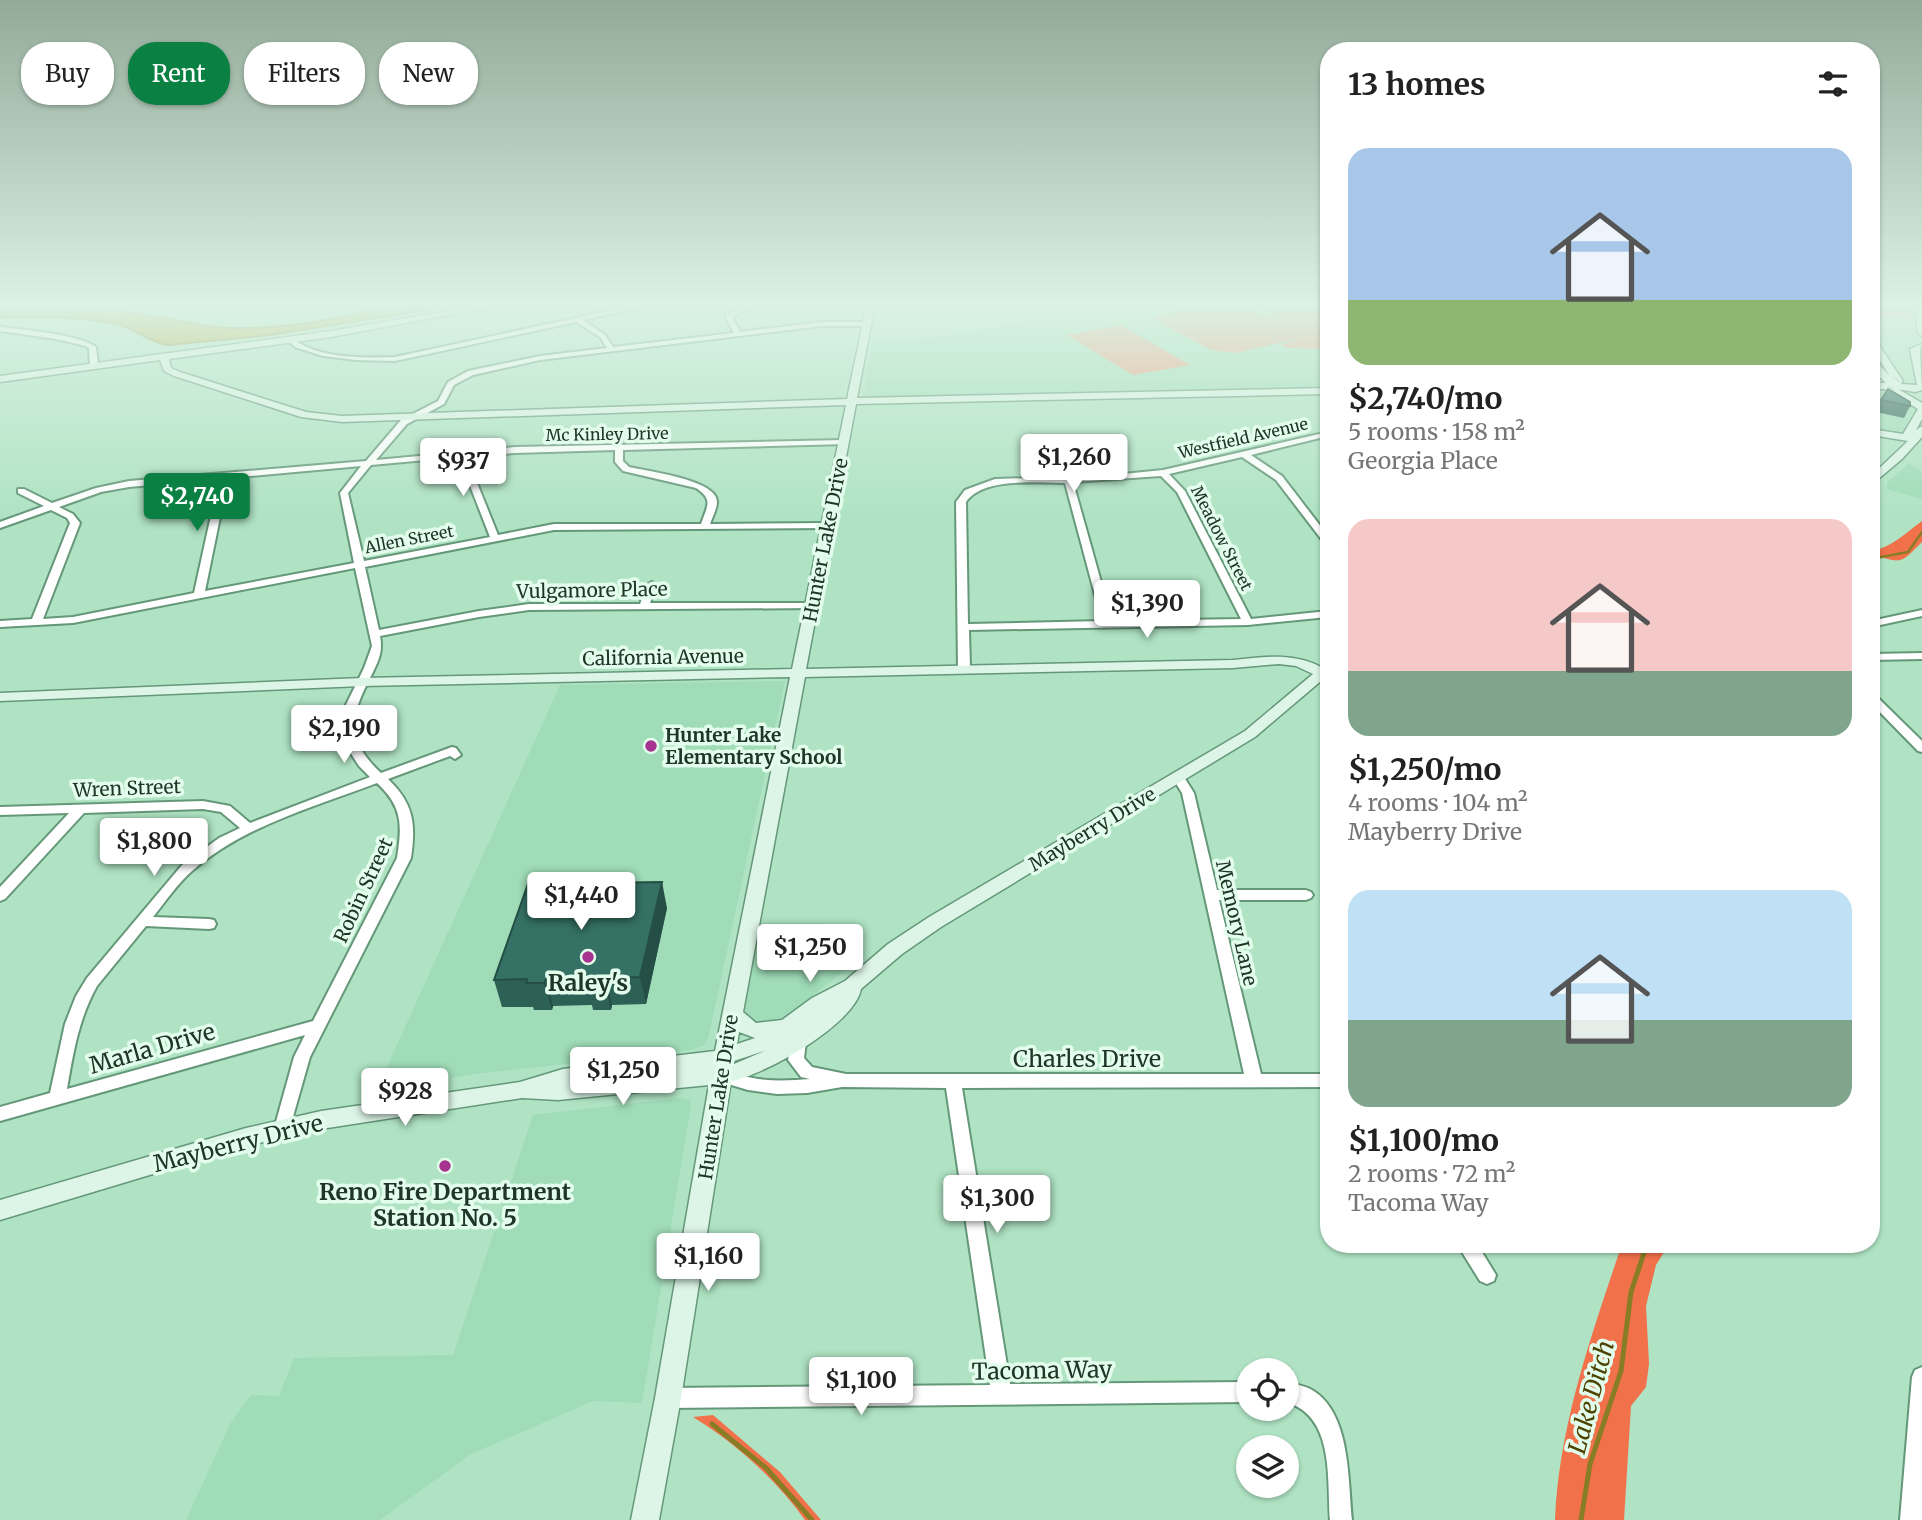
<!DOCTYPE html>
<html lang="en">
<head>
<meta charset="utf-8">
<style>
	:root { --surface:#fff; --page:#f6f6f6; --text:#222; --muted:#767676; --accent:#0b8043 }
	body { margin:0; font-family:Merriweather,serif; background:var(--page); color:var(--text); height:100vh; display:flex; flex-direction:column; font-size:26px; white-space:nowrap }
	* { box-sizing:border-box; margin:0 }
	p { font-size:23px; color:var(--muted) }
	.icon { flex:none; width:38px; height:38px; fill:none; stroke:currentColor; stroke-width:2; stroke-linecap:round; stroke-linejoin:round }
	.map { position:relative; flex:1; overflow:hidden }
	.drawer { position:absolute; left:1320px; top:42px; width:560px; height:1211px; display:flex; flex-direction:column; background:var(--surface); border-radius:28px; box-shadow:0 2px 5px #0004 }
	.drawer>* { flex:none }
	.hud { position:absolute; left:21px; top:42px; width:665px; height:63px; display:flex; gap:14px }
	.controls { position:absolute; left:1236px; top:1358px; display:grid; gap:14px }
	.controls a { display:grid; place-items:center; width:63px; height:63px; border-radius:50%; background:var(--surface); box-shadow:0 2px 5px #0004; font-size:35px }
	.price { position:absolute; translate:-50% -60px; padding:0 16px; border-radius:7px; background:#fff; color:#222; font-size:23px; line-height:46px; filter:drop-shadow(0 2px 4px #0008) }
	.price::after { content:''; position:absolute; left:50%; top:42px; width:21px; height:16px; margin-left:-10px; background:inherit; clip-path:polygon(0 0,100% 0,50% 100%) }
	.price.active { background:var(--accent); color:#fff }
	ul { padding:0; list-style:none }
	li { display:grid; align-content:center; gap:14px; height:371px; padding:0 28px }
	li span { display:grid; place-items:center; height:217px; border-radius:21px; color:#555 }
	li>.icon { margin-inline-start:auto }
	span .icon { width:126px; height:126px; fill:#fffc; stroke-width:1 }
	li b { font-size:30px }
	h2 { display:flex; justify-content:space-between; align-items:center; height:84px; padding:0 28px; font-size:30px }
	.tag { padding:0 24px; border-radius:28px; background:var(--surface); box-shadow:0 2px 5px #0004; font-size:24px; line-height:63px }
	.tag.active { background:var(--accent); color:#fff }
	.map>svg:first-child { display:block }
</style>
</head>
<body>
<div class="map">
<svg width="1922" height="1520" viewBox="0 0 1922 1520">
	<rect width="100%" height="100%" fill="#afe3c3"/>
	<path fill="#9fdcb7" d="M1070 304H1328V387L875 397 864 394 872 342 942 336 1001 326 1058 314 1054 308Z
		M1871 388H1885L1914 409 1901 434 1884 433 1871 424Z
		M1909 463 1922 472V499L1887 489V483Z
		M778 681 785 682 708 1039 704 1045 692 1050 483 1073 377 1089 560 685Z
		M761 923H825L865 954 780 1022 757 1026 746 1016 745 1009Z
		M679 1098 690 1100 691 1105 642 1403 593 1401 471 1454 380 1520H186L230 1424 251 1395 279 1396 294 1358 453 1355 533 1115Z"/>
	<path fill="#f69679" d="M1252 304H1328V349L1287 348 1281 345 1301 338 1235 353 1211 350 1152 318 1158 317 1157 315C1205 307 1233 307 1280 317Z
		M1871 304H1922V311L1911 310 1912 318 1871 317Z
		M1121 325 1190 365 1133 375 1067 335Z"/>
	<path fill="#f1714b" d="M1922 521V542C1898 566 1903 562 1871 555V546L1879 549C1894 545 1908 531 1922 521Z
		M1622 1244H1669L1656 1265 1646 1306 1649 1364 1646 1387 1631 1406 1624 1520H1555C1559 1424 1592 1334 1622 1244Z
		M713 1415 780 1472 821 1520H805C776 1480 736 1443 693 1417Z"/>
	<path fill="#b49c23" stroke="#887d24" stroke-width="2" d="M405 304H460L271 335 169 345C156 345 136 330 120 325 83 316 38 316 0 318V309C45 307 90 308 134 313 166 316 198 327 229 328 289 330 348 316 405 304Z"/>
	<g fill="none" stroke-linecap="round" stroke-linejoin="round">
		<path stroke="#887d24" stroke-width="2.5" d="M1871 559 1908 552 1922 532"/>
		<path stroke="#887d24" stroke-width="5" d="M712 1424 766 1468 812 1520
			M1581 1520 1590 1464 1621 1371 1631 1292 1647 1244"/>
		<defs>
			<path id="street" d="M641 304H653L583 320 605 335 613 347 734 333 725 316 749 304H757L732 317 740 332 822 322H868L871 324 868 326H822L540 360 473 375 454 385 444 404 407 424 376 460 515 447 844 440 848 442 847 444 623 450V461L629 467C647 471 718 480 717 502 717 509 712 518 710 524L828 523 831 524V528L554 530 365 567 379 630 479 611 529 604H640L647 585 652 582 657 585 650 603H812L816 604V608L529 610 479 617 380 636C383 650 379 660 373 672 351 715 342 736 381 773L452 747 456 748 461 755 455 759 450 756 388 779C414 804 416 824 411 858L310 1057 288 1134 282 1136 276 1134 274 1129 294 1057 305 1035 0 1121V1107L50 1093 65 1024 76 996 87 978 182 865 219 838 240 828 221 812 203 809 84 813 5 899 0 901V887L69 813 0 815V807L203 801 230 806 250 823 370 777 359 766 348 749 342 732 344 709 364 668 372 646 355 568 73 623 0 627V621L32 619 70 523 67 518 51 510 0 528V522L44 506 18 493V489H24L52 503 96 488 129 481 366 461 401 420 438 401 448 382 468 371 540 356 607 348 600 337 576 322 395 361 356 360 323 356 295 347 288 340V338H292C318 359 363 358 395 357ZM615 450V462L623 471 696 488C714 500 707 506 701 524H554L498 535 475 478 479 456 515 453ZM470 456 467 478 490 537 364 561 348 493 371 465ZM361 466 340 493 354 563 205 591 228 478ZM219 479 194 593 73 617 43 619 80 523 73 514 59 507 101 492 129 487ZM377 783C403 807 402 825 397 858L313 1021 67 1089C73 1053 79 1018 97 986L146 926 209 929 214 928 216 924 214 920 209 919 153 917C166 901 177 884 192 871 243 826 314 807 377 783Z
				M0 327C24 330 77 334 96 347L98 365 94 367 90 365 89 348 86 346 56 339 0 331Z
				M1328 432V436L1251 455 1282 476 1328 536V545L1325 544 1276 480 1242 457 1169 474 1185 491 1251 619 1328 611V617L1248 625 969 630 970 668 964 671 958 668 956 502 965 490 995 479 1103 476 1163 470ZM1161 476 1177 492 1241 619 1112 621 1073 482ZM1065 483 1102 621 968 624 966 502C983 477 1037 483 1065 483Z
				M1922 610V616L1871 627V621Z
				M1922 653V659L1871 660V654Z
				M1871 694 1875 695 1922 741V752L1918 751 1871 703Z
				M1178 773 1182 774 1194 793 1217 890H1306L1311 892 1313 895 1311 898 1306 900H1219L1261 1074H1328V1087L962 1088 1010 1384 1248 1382V1402L668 1408 661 1405 658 1398 661 1391 668 1388 990 1385 946 1088 842 1087 807 1093 777 1094 748 1090 715 1080 713 1075 715 1070C724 1068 729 1072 737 1074 760 1082 786 1081 810 1079L801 1077 788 1060 792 1038 798 1036 804 1038 806 1042 804 1058 812 1067 846 1074H1244L1182 793 1172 777Z
				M1457 1244H1477L1496 1275 1494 1281 1487 1284 1480 1281Z
				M1922 1367V1520H1900L1912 1377 1915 1370Z
				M1286 1382C1295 1384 1305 1386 1312 1390 1351 1413 1348 1481 1352 1520H1330C1327 1480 1335 1416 1286 1402Z"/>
			<path id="secondary" d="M489 304H508L331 337 169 359 171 368 180 372 306 412 342 416 847 399 867 304H875L857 398 1328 388V394L856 404 806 669 1233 660C1263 657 1293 652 1321 667L1328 664V675L1255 737 941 927 902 954 861 989C855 1024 765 1075 731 1081L681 1398 659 1520H631L655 1398 709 1085 558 1100 522 1098 321 1129 246 1146 0 1220V1200L246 1128 321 1111 520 1082 563 1069 715 1051 790 677 362 686 0 701V693L362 678 792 669 846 405 342 422 301 417 174 376 164 371 160 360 0 382V376L331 331ZM1279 664 1296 666 1313 674 1245 731 929 917 888 944 845 981 812 998 782 1020 756 1023 743 1012 805 677 1233 668ZM739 1032 755 1038 737 1044ZM767 1050 734 1064V1061Z
				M1915 304H1922V336L1918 333Z
				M1871 339H1875L1903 381 1900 384 1917 385 1910 349 1922 344 1920 350 1922 390 1915 392 1898 389 1922 403V419L1916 430 1922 426V437L1902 459 1871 485V476L1908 441 1871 435V429L1903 434 1918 409 1885 389H1871V383H1886L1871 368ZM1877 356 1890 376 1878 364Z"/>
		</defs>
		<use href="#street" stroke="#659779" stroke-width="4"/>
		<use href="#secondary" stroke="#659779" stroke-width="3"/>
		<use href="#street" fill="#fff" fill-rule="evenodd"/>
		<use href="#secondary" fill="#ddf5e7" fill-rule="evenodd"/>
		<defs>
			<path id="secondary-bridge" d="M1891 382 1897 386"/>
		</defs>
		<use href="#secondary-bridge" stroke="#659779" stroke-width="11" stroke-linecap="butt"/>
		<use href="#secondary-bridge" stroke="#ddf5e7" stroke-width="10"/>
	</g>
	<path fill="#2e6156" d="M1881 400 1910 406 1904 418 1876 412Z
		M667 908 646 1004 612 1005 611 1010H593L592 1005 553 1006 552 1010H534L533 1007H502L494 980Z"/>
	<path fill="#254f46" d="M662 882 667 908 646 1004 640 977Z
		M606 978 612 1005 611 1010 604 983Z
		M546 979 553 1006 552 1010 544 983Z"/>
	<path fill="#357164" stroke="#254f46" stroke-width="2" d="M1888 389 1910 402V406L1881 400Z
		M662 882 640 977 606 978 604 983H586L588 978 546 979 544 983H526L527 979 494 980 528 884Z"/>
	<linearGradient id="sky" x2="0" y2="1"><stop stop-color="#93aa99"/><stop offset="0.59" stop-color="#dbf2e4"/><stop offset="1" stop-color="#dbf2e4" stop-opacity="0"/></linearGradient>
	<rect width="1922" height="517" fill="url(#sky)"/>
	<g fill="#a6338e" stroke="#e3fdec" stroke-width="2.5">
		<circle cx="651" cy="746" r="7"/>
		<circle cx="588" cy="957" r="7"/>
		<circle cx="445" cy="1166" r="7"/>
	</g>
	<g text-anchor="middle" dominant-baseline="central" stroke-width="7" stroke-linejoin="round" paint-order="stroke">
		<g font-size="16" fill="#203528" stroke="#e3fdec">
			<text transform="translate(607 434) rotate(-1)">Mc Kinley Drive</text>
			<text transform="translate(1243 438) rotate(-13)">Westfield Avenue</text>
			<text transform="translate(1222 538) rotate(63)">Meadow Street</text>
			<text transform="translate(409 539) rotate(-11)">Allen Street</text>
		</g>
		<g font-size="19" fill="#203528" stroke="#e3fdec">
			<text transform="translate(825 540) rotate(-79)">Hunter Lake Drive</text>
			<text transform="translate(592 590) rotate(-1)">Vulgamore Place</text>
			<text transform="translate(663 657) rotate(-1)">California Avenue</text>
			<text transform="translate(127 788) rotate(-2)">Wren Street</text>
			<text transform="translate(1092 829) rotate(-31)">Mayberry Drive</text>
			<text transform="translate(363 890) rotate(-65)">Robin Street</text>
			<text transform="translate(1237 923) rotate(77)">Memory Lane</text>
			<text transform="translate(718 1097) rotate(-81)">Hunter Lake Drive</text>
		</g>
		<g font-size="19" font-weight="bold" fill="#203528" stroke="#e3fdec" text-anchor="start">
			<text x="665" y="735">Hunter Lake<tspan x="665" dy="22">Elementary School</tspan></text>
		</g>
		<g font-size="23" font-weight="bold" fill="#203528" stroke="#e3fdec">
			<text x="588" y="982">Raley's</text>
			<text x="445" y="1191">Reno Fire Department<tspan x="445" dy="26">Station No. 5</tspan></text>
		</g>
		<g font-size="23" fill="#203528" stroke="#e3fdec">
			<text transform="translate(152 1048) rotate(-16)">Marla Drive</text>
			<text x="1087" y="1058">Charles Drive</text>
			<text transform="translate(238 1143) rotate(-14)">Mayberry Drive</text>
			<text transform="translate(1042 1370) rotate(-1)">Tacoma Way</text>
		</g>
		<g font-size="24" font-style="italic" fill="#4e4200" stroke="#e3fdec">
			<text transform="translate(1591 1397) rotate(-75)">Lake Ditch</text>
		</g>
	</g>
</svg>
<div class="controls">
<a><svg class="icon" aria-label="locate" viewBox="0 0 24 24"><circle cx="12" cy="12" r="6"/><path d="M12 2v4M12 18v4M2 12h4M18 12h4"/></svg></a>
<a><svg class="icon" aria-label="layers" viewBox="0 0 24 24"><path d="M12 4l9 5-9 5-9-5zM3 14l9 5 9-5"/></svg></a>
</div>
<b class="price" style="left:1074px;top:494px">$1,260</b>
<b class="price" style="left:463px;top:498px">$937</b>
<b class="price active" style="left:197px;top:533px">$2,740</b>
<b class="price" style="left:1147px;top:640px">$1,390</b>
<b class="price" style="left:344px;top:765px">$2,190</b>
<b class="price" style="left:154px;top:878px">$1,800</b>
<b class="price" style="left:581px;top:932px">$1,440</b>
<b class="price" style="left:810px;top:984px">$1,250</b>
<b class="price" style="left:623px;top:1107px">$1,250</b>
<b class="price" style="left:405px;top:1128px">$928</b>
<b class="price" style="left:997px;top:1235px">$1,300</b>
<b class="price" style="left:708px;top:1293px">$1,160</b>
<b class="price" style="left:861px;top:1417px">$1,100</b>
<div class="hud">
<a class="tag">Buy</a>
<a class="tag active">Rent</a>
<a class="tag">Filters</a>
<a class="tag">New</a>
</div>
<section class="drawer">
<h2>13 homes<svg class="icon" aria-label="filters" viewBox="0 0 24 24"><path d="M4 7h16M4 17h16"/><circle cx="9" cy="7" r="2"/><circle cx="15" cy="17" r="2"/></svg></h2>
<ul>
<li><span style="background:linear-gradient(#a9c7e8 70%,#8fb573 0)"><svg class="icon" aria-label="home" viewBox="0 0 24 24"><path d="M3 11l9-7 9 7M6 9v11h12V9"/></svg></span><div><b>$2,740/mo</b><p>5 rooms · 158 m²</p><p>Georgia Place</p></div></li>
<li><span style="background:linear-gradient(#f6c9c9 70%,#7fa58c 0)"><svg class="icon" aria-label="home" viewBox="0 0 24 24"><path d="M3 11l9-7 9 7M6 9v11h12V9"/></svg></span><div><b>$1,250/mo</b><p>4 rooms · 104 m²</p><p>Mayberry Drive</p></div></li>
<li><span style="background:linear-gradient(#bfe0f5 60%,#7fa58c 0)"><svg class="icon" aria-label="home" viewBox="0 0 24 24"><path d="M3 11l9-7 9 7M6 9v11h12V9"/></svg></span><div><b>$1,100/mo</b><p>2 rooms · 72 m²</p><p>Tacoma Way</p></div></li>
</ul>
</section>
</div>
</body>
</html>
